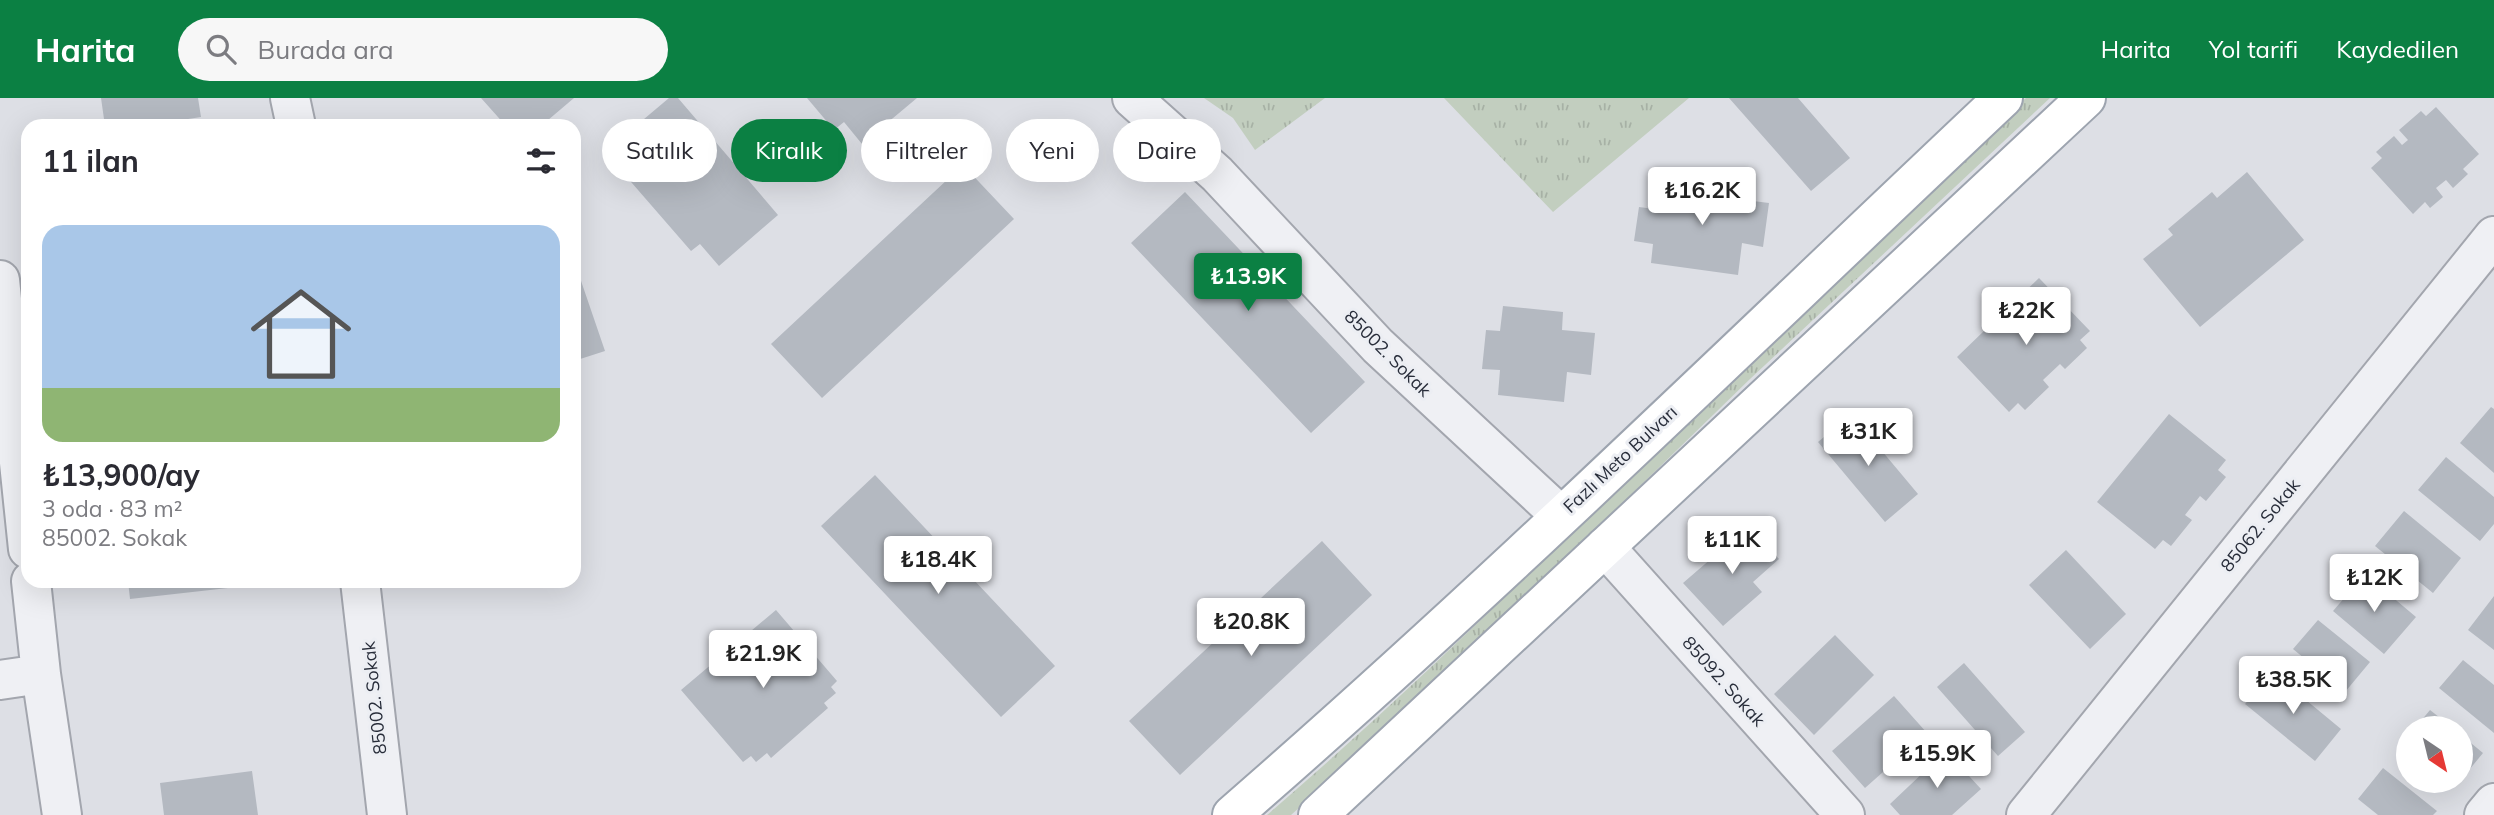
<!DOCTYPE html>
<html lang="tr">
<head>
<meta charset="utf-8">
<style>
	:root { --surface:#fff; --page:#f7f7f7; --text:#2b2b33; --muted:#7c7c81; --line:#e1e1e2; --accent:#0b8043 }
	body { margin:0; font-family:Mulish,sans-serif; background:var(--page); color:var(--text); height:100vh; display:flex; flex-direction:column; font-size:26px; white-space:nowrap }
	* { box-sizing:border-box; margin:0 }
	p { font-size:23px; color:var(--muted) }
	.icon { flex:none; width:38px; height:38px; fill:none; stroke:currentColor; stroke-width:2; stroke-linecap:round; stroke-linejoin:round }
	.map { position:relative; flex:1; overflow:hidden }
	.details { position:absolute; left:21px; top:21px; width:560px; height:469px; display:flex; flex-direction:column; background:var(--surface); border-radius:21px; box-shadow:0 7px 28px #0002 }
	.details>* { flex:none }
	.banner { position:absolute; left:602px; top:21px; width:665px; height:63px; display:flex; gap:14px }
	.needle { width:46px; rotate:145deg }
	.fabs { position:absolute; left:2396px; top:618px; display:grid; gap:14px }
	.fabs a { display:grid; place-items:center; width:77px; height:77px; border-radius:50%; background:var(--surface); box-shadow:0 7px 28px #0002; font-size:35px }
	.price { position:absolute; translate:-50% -60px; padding:0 16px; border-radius:7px; background:#fff; color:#222; font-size:23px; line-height:46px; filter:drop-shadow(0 2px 4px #0008) }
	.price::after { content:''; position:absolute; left:50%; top:42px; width:21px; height:16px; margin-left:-10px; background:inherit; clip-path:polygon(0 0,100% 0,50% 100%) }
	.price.current { background:var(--accent); color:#fff }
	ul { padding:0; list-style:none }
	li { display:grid; align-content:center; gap:14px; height:371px; padding:0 21px }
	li+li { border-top:2px solid var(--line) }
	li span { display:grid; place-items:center; height:217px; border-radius:21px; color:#555 }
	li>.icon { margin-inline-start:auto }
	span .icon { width:126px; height:126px; fill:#fffc; stroke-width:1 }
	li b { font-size:30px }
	h2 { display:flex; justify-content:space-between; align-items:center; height:84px; padding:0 21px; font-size:30px }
	.tag { padding:0 24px; border-radius:32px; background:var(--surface); box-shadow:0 7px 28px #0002; font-size:24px; line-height:63px }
	.tag.current { background:var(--accent); color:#fff }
	header { display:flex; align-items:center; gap:42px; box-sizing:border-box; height:98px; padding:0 35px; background:var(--accent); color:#fff }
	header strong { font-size:33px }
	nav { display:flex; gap:38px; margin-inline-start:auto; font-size:24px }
	.search { width:490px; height:63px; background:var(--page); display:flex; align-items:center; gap:18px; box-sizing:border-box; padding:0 24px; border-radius:38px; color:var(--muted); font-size:26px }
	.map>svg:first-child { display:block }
</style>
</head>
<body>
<header>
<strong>Harita</strong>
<div class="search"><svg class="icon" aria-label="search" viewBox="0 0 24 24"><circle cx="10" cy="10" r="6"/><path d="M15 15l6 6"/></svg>Burada ara</div>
<nav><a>Harita</a><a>Yol tarifi</a><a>Kaydedilen</a></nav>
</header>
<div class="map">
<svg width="2494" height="717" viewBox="0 0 2494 717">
	<defs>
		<pattern id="grass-tufts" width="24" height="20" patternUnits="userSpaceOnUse" patternTransform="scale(1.75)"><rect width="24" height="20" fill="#c2cebf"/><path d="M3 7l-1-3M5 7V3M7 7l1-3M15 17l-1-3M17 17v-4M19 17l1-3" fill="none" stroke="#a7b1a5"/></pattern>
	</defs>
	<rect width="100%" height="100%" fill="#dddfe5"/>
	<path fill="url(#grass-tufts)" d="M1204 0H1325L1255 52 1233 20Z
		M1444 0H1689L1553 114Z
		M2026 0H2050L1750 281 1491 533 1310 700 1291 717H1267C1531 490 1765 230 2026 0Z"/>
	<path fill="#b4b9c1" d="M101 0H198L201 19 143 28H105Z
		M481 0H574L541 28H506Z
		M669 0H678L778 117 719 168 700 146 691 153 625 77 632 71 612 48Z
		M807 0H917L862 46 844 24 834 32Z
		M1729 0H1798L1850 60 1811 93Z
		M2436 9 2479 56 2463 71 2468 76 2453 90 2446 82 2436 90 2443 99 2430 110 2425 104 2413 116 2371 70 2382 60 2376 54 2394 38 2402 47 2408 42 2399 32 2421 13 2426 18Z
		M394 21 400 28H385Z
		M963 67 1014 121 822 300 771 246Z
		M2247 74 2304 142 2200 229 2143 161 2173 137 2168 131 2212 94 2217 100Z
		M1666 81 1739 90 1737 101 1769 105 1763 149 1742 145 1738 177 1651 165 1653 146 1634 143 1639 109 1662 112Z
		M1185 94 1365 284 1311 335 1131 145Z
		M579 177 605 253 574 263V179Z
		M2039 180 2090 233 2080 242 2087 250 2065 271 2060 266 2043 282 2049 289 2025 312 2018 305 2009 314 1957 259Z
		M1503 208 1563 214 1562 232 1595 235 1591 277 1567 274 1564 304 1498 297 1500 272 1482 271 1486 232 1500 233Z
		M2491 309 2494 311V375L2460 345Z
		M1851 316 1918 396 1885 424 1818 344Z
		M2169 316 2226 362 2218 372 2226 379 2206 403 2200 398 2185 417 2192 422 2171 448 2163 442 2155 451 2097 404Z
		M2446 359 2494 399V426L2480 443 2418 392Z
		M875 377 1055 568 1001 619 821 428Z
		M2404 413 2461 460 2433 495 2375 448Z
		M1749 428 1779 461 1753 484 1762 494 1723 528 1683 485Z
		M1322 443 1372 497 1180 677 1129 623Z
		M2066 452 2126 516 2090 551 2029 487Z
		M2365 476 2416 519 2384 556 2333 513Z
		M128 483H227L228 490 130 501Z
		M2494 498V552L2468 532Z
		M776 512 837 583 831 589 836 595 824 605 828 610 771 660 767 655 756 664 751 658 743 664 681 592Z
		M2318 522 2370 564 2345 594 2293 551Z
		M1835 537 1874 577 1814 637 1774 596Z
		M2463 562 2494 587V635L2439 590Z
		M1964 565 2025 634 1998 658 1937 589Z
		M2272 574 2341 631 2315 663 2245 606Z
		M1894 598 1927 635 1865 690 1832 653Z
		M2430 612 2453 630H2415Z
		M2460 636 2483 655 2460 683Z
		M1946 653 1981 691 1952 717H1900L1890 706Z
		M2383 670 2437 713 2433 717H2378L2358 701Z
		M252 673 258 717H164L160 685Z"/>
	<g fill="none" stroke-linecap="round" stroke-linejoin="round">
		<defs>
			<path id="minor" d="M290 0 296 28
				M1132 0 1217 76 1378 248 1560 417
				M0 182 28 451
				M1605 449 1845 717
				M31 483 41 576 62 717
				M360 483 387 717
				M0 582 41 576
				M2026 717 2494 138
				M2484 717 2494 705"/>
			<path id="major" d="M1232 717C1497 487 1748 240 2003 0
				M1318 717 2086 0"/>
		</defs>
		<use href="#minor" stroke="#a3a6ae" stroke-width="42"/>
		<use href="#major" stroke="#9da4af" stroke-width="42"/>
		<use href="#minor" stroke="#eff0f4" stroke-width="38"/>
		<use href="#major" stroke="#fff" stroke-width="38"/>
	</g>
	<g text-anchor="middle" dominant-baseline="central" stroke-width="6" stroke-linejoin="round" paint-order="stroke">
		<g font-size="18" fill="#282d3a" stroke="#eceef3">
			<text transform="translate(1388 255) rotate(45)">85002. Sokak</text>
			<text transform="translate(1620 361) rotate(-43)">Fazlı Meto Bulvarı</text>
			<text transform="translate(2260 427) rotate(-51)">85062. Sokak</text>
			<text transform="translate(1724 583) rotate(48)">85092. Sokak</text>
			<text transform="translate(374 600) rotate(-96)">85002. Sokak</text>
		</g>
	</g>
</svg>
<div class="fabs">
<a><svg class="needle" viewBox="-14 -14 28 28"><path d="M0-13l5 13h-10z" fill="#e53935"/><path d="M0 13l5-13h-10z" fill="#7c7c81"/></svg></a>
</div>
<b class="price" style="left:1702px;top:129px">₺16.2K</b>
<b class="price current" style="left:1248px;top:215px">₺13.9K</b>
<b class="price" style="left:2026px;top:249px">₺22K</b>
<b class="price" style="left:1868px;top:370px">₺31K</b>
<b class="price" style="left:1732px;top:478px">₺11K</b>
<b class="price" style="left:938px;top:498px">₺18.4K</b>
<b class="price" style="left:2374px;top:516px">₺12K</b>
<b class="price" style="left:1251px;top:560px">₺20.8K</b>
<b class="price" style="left:763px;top:592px">₺21.9K</b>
<b class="price" style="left:2293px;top:618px">₺38.5K</b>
<b class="price" style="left:1937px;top:692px">₺15.9K</b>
<div class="banner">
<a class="tag">Satılık</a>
<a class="tag current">Kiralık</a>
<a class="tag">Filtreler</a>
<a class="tag">Yeni</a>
<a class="tag">Daire</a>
</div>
<section class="details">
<h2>11 ilan<svg class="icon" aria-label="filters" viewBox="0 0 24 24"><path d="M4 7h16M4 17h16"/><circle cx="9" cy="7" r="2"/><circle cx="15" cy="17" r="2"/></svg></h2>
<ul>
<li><span style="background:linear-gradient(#a9c7e8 75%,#8fb573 0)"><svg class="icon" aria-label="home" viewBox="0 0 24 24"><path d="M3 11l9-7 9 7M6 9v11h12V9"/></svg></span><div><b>₺13,900/ay</b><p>3 oda · 83 m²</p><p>85002. Sokak</p></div></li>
</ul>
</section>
</div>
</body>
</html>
